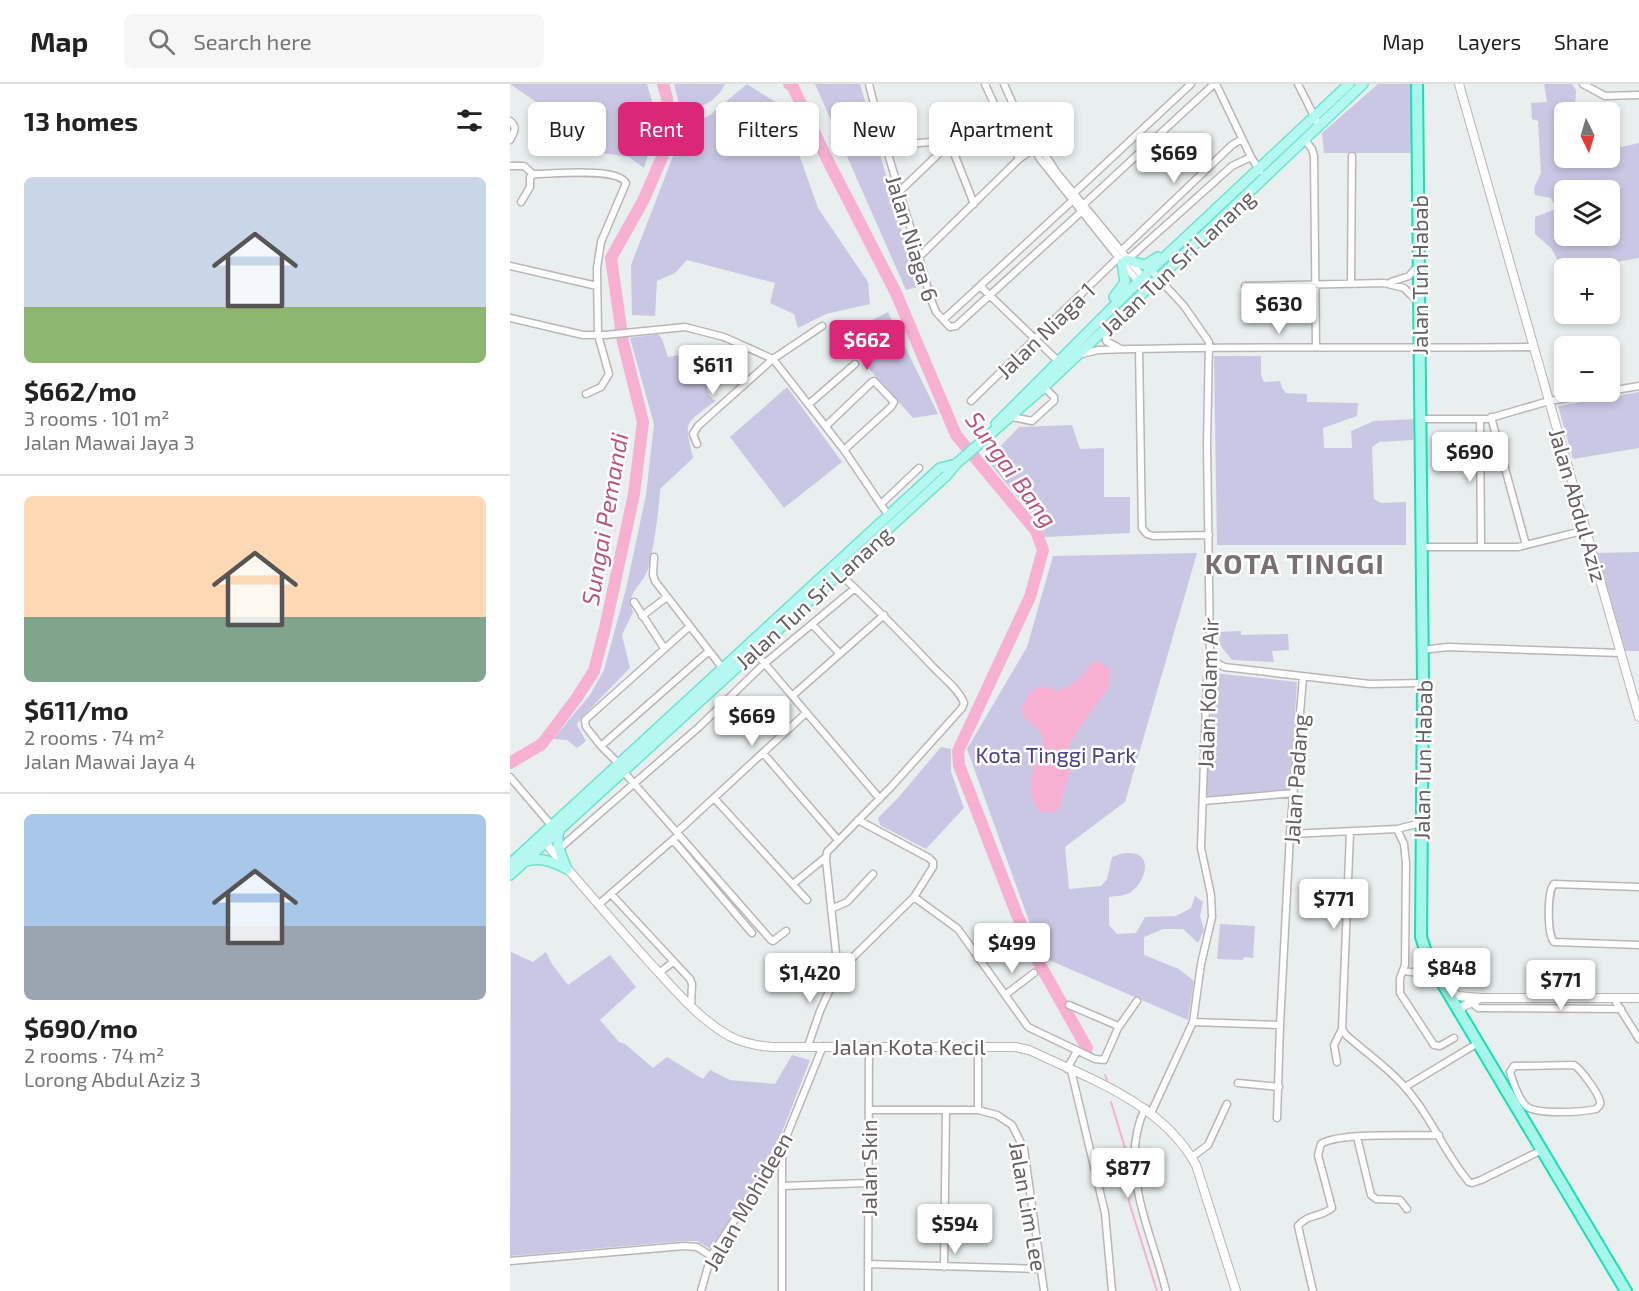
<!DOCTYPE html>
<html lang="en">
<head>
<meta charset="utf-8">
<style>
	:root { --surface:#fff; --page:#f6f6f6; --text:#222; --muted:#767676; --line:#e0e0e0; --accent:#db2777 }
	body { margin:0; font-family:"Exo 2",sans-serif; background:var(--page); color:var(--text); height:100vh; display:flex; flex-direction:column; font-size:22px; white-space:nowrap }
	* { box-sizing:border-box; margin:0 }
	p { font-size:20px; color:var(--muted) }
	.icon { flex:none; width:33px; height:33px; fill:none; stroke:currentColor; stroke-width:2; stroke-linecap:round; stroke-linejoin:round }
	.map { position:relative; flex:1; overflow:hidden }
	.panel { display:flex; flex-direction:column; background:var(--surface); width:510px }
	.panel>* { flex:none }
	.banner { position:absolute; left:18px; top:18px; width:570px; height:54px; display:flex; gap:12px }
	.needle { width:39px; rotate:175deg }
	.tools { position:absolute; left:1044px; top:18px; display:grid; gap:12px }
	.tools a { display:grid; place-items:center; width:66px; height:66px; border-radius:9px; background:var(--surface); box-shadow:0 3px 9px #0003; font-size:30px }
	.price { position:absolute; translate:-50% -51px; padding:0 14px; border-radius:6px; background:#fff; color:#222; font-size:20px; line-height:39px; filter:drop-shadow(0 2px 3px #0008) }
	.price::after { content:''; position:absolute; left:50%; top:36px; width:18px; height:14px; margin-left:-9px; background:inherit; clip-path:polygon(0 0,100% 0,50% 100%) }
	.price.selected { background:var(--accent); color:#fff }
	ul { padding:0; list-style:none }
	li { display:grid; align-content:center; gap:12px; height:318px; padding:0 24px }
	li+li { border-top:2px solid var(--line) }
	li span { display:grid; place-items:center; height:186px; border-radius:9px; color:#555 }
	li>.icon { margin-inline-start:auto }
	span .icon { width:108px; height:108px; fill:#fffc; stroke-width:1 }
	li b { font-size:26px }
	h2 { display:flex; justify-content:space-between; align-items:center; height:72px; padding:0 24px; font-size:26px }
	.pill { padding:0 21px; border-radius:9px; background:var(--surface); box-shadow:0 3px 9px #0003; font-size:21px; line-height:54px }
	.pill.selected { background:var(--accent); color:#fff }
	header { display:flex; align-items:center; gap:36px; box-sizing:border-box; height:84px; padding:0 30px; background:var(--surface); border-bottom:2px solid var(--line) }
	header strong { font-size:28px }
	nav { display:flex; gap:33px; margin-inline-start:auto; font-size:21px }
	.search { width:420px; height:54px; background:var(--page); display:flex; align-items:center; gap:15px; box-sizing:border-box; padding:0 21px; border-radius:9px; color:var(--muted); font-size:22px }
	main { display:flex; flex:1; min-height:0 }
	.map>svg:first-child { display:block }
</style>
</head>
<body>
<header>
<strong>Map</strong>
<div class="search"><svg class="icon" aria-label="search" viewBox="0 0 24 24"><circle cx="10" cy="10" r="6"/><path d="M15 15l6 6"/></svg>Search here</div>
<nav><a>Map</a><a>Layers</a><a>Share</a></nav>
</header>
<main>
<section class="panel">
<h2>13 homes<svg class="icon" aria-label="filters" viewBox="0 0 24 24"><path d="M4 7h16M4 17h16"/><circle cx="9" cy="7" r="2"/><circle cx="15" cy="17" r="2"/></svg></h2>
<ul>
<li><span style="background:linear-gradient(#c9d6e8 70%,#8fb573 0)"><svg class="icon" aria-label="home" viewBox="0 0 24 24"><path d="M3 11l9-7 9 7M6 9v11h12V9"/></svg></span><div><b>$662/mo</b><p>3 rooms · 101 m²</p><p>Jalan Mawai Jaya 3</p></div></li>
<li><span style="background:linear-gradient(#ffd9b3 65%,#7fa58c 0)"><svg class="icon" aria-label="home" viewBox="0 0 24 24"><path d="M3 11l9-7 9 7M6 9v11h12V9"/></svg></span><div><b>$611/mo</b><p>2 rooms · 74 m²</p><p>Jalan Mawai Jaya 4</p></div></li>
<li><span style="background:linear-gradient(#a9c7e8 60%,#9aa5b1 0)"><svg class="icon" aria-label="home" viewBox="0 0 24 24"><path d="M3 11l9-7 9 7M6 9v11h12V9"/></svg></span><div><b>$690/mo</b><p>2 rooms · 74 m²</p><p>Lorong Abdul Aziz 3</p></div></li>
</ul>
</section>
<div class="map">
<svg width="1129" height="1207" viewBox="0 0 1129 1207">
	<rect width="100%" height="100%" fill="#e8efee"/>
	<path fill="#cac7e4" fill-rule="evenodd" d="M0 0H137L142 17 144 52 134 84 119 73 73 66 65 46 39 36 32 22Z
		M164 0H215C206 19 190 24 171 28Z
		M237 0 272 22 308 124 358 198 360 220 316 230 288 244 284 230 260 219 265 199 177 176 165 189 147 197 145 232 122 231 121 181 170 54 179 41 200 31Z
		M305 0H350L408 203 396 206Z
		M868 0H901V69H814L812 49Z
		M1034 0H1062L1066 6 1065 28H1054V74H1100V70L1102 69 1103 65 1129 59V174L1072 184H1054V187L1041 164 1025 150V133L1046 125 1041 114 1025 111 1024 104 1031 89 1028 37 1022 35 1021 19 1037 18ZM1054 106H1100V152H1054Z
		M378 228 428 330 403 334 327 249 341 247Z
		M148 250 152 255 158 273C174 270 183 268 191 284L195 285 198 310 205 317C174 342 174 335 183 374L150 405C150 419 142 480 136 490 128 505 116 510 123 528L112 551 120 584 71 634 67 641 76 657 67 664 57 656 43 655 80 611 94 586 116 505 136 411 144 340 120 254Z
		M704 272H751V291L754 298 770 297 772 304 776 309 797 310V318L848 319 847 332 813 344 814 364H842L841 347 864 337 905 335 903 356 869 358 862 363 864 415 871 419 896 418V461H707Z
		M277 303 332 378 274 424 220 353Z
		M1129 308V364L1063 375 1048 322Z
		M562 341 570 365 594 364V413H620V449L535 453 528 438 477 376 509 343Z
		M1129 468V567H1114L1087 469Z
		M687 469 615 718 555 763 559 805 591 802 597 795 602 773C606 772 612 769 616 769 644 767 637 796 621 808 616 812 605 812 599 813V841L607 850 626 849 635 833 666 832 681 824 685 812 693 818 690 832 694 846 688 859 673 845H653L634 853V871L669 885 684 897 678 936 532 873 457 665 517 563 543 472Z
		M731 547V551L778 550 779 566 762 567 764 578 722 576 710 561 709 548Z
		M703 589 787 598 780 706 700 714 696 710Z
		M431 663 441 665V688L454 724 416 765 370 741 368 734 387 715Z
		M710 840 745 842 743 874 735 873 732 876 707 875Z
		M1 868 23 878 36 868 42 880 58 901 100 871 126 903 90 936 109 958 115 960 143 984 157 973 193 995 200 986 220 996 265 1000 282 971 300 976 267 1061 201 1165 187 1157H174L0 1172Z"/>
	<path fill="#f7b0d2" d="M584 576 600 584 599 603 564 652 557 665 560 686 548 727 532 729C510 708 526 679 534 655L528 645 513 632C511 619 520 601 535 603 540 604 544 607 549 606 565 602 574 589 584 576Z"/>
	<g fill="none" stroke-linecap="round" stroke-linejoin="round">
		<path stroke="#f7b0d2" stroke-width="2" d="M595 991 597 996
			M601 1018 615 1064 619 1118 647 1207"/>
		<path stroke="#f7b0d2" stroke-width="12" d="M279 0 283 3 317 75 386 209 446 351 526 447 533 466 520 513 448 667 449 681 507 831 529 879 577 964
			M0 679 32 660 66 615 84 587 95 544 124 410 133 338 113 258 101 174 133 117 160 55 157 14 153 0"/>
		<defs>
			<path id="minor" d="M359 0C376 72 402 142 420 213L426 228 440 243 446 242 571 128
				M475 0 509 75
				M494 0 519 56 530 75 636 208
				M706 0 741 73 750 87
				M788 0 809 42
				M1073 0 1095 12 1129 11
				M0 37C8 43 4 48 0 56
				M518 50 524 54 547 89 641 203
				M795 56 802 65 804 72 806 263
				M375 62 432 57 440 59 464 120
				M0 82H14L23 90
				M390 107 440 59
				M564 109 681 0
				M11 118 20 103V93L25 90C43 90 108 83 116 99L91 158 87 184 88 251 99 290 91 303 76 310
				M573 121 704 0
				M611 167 722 61 732 55
				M409 173 509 75 524 64
				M617 176 722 82 741 73
				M0 182 87 202
				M641 186 674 222 699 258 697 360 700 566 703 577 697 593 691 764 701 811 702 833 691 880 683 938 641 1029
				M881 198 899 192 907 183
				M841 199 842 72
				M470 202 548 277
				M735 202 874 199 894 204 907 217
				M0 234 73 251H95L175 243 214 253 263 275 334 366 378 431
				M433 236 562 117
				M600 244 596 251V257L609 264
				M629 265 632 444 637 450 643 452 699 451
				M572 270 588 266C733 261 879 265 1024 263
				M1100 307 1129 302
				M461 317 608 174
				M299 320 345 280
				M502 333 522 337 544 317V313L534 303
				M981 333 1016 461
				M910 335H977L1039 317 1098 308
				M970 335 971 463
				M316 342 362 298 364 297 384 318 381 323 334 366
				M187 360 183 350 188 342 263 275 312 242
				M371 420 409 384
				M911 463H1008L1076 446
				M144 473 143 491 145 497 214 586
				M124 518 154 564
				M132 532 157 513
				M302 540 329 569
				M912 566 938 563 1111 569
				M244 567 370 715
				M703 577 714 583 860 600 913 599
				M282 612 374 531
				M91 662 76 643 75 636 180 542
				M253 669 328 756
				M108 679 91 662 199 567
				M113 687 261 856 263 857 276 847
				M0 693 41 741
				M204 714 297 816
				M694 717 784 709
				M887 745 894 760 896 779 895 881 890 894V909L924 961 930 962 944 954
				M167 748 296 629
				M840 748 832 945 836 951C860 972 887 990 906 1017 925 1042 938 1074 959 1098L962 1099 971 1096 1032 1066
				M780 750 887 745 911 739
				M163 756 242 849
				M50 764 189 643 254 580 345 504
				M283 800 316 773
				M1129 803 1044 800C1037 808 1037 850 1044 858L1129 861
				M101 810 180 895 182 900 181 923
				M404 813 448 845 518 943 585 975 594 976 608 944 606 941 559 921
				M88 821 165 754
				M321 825 337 818 363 790
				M894 887 909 889 920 880
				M328 888 316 776 317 768 381 703 452 624 454 619C449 606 434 594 424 584 393 551 362 520 329 489
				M149 889 163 878
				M495 911 524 889
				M1104 915 1129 955
				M961 918 968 924 1111 925
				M683 938 770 941
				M608 944 627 917
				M298 962 310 927 328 888 404 813 423 783V778L419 774 348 736
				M468 962V1026
				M827 978 824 961 832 945
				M1064 981C1071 985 1088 1009 1090 1017 1091 1021 1089 1022 1086 1025 1074 1028 1026 1031 1016 1022 1008 1014 1003 998 1000 988L1004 982H1007Z
				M557 985 567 967
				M561 986 595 1129 602 1207
				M728 999 769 1003
				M895 1003 968 959
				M635 1024C607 1084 642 1148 656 1207
				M359 1026H468L487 1031 502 1041 514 1065 534 1207
				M767 1034 770 941 780 750 793 593
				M847 1053 861 1111 866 1115 890 1116 897 1125
				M682 1073 698 1061 717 1020
				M272 1102 358 1099
				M0 1177 174 1162 187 1163 201 1172
				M358 1180 531 1185
				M434 1183 436 1026
				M191 1207 201 1172 272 1063 313 962
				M272 1207V1064
				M358 1207 359 962
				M803 1207 788 1142C797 1130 812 1133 822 1124L808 1071 811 1060C829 1048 904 1052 929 1051"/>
			<path id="tertiary" d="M949 0 1129 633
				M32 755C68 797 104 839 141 880 165 906 188 934 219 952 233 959 247 962 263 963H505L519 966C580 995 652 1019 686 1081L726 1207
				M938 906 948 912 971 914H1129
				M950 930 952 923 969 915"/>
			<path id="primary" d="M617 176 635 181 648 173
				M604 213 615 198 612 179
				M486 340 627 199 839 0
				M50 745C44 758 52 773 57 785
				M14 778C30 772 43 778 57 785
				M0 780 430 384 446 380
				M0 791 436 392 446 380 534 303 853 0"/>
			<path id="trunk" d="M907 0 913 599 911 853 919 877 1116 1207"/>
		</defs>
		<use href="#minor" stroke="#bbb5b7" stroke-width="9"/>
		<use href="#tertiary" stroke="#bbb5b7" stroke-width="10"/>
		<use href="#primary" stroke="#6ce4cd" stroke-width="12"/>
		<use href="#trunk" stroke="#17e1b3" stroke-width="14"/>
		<use href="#minor" stroke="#fff" stroke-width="6"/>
		<use href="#tertiary" stroke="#fff" stroke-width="8"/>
		<use href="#primary" stroke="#b5f8f2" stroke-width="9"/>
		<use href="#trunk" stroke="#a8f6eb" stroke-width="10"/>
	</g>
	<g text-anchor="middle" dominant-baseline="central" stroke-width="5" stroke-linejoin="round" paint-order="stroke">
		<g font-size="22" fill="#665f62" stroke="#fff">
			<text transform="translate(403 154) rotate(73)">Jalan Niaga 6</text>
			<text transform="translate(667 178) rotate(-43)">Jalan Tun Sri Lanang</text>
			<text transform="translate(909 191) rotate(-90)">Jalan Tun Habab</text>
			<text transform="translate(535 246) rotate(-44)">Jalan Niaga 1</text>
			<text transform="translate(1069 421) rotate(74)">Jalan Abdul Aziz</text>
			<text transform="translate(303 513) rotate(-42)">Jalan Tun Sri Lanang</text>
			<text transform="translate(697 609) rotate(-88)">Jalan Kolam Air</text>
			<text transform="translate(912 676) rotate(-89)">Jalan Tun Habab</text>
			<text transform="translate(785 695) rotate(-86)">Jalan Padang</text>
			<text x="399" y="962">Jalan Kota Kecil</text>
			<text transform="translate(358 1084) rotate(-90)">Jalan Skin</text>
			<text transform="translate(237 1117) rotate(-60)">Jalan Mohideen</text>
			<text transform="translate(519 1122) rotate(80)">Jalan Lim Lee</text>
		</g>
		<g font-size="22" fill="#493f85" stroke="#fff">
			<text x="546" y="670">Kota Tinggi Park</text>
		</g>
		<g font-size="24" font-style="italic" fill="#b9547d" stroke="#fff">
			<text transform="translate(502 385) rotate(54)">Sungai Bang</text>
			<text transform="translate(94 435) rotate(-80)">Sungai Pemandi</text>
		</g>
		<g font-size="28" font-weight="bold" letter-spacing="1.5" fill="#787073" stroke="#fff">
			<text x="785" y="479">KOTA TINGGI</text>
		</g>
	</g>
</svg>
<div class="tools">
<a><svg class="needle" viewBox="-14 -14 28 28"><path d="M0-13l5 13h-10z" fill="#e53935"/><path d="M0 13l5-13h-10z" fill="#767676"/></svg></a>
<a><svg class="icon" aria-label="layers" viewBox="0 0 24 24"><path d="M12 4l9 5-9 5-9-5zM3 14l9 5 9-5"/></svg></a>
<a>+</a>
<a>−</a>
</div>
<b class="price" style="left:664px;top:100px">$669</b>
<b class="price" style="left:769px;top:251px">$630</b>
<b class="price selected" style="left:357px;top:287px">$662</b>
<b class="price" style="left:203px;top:312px">$611</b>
<b class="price" style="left:960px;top:399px">$690</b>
<b class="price" style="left:242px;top:663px">$669</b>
<b class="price" style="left:824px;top:846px">$771</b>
<b class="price" style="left:502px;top:890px">$499</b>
<b class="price" style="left:942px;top:915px">$848</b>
<b class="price" style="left:300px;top:920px">$1,420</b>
<b class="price" style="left:1051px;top:927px">$771</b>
<b class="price" style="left:618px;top:1115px">$877</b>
<b class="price" style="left:445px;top:1171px">$594</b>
<div class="banner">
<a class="pill">Buy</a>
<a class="pill selected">Rent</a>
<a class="pill">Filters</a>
<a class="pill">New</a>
<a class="pill">Apartment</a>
</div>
</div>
</main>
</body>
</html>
